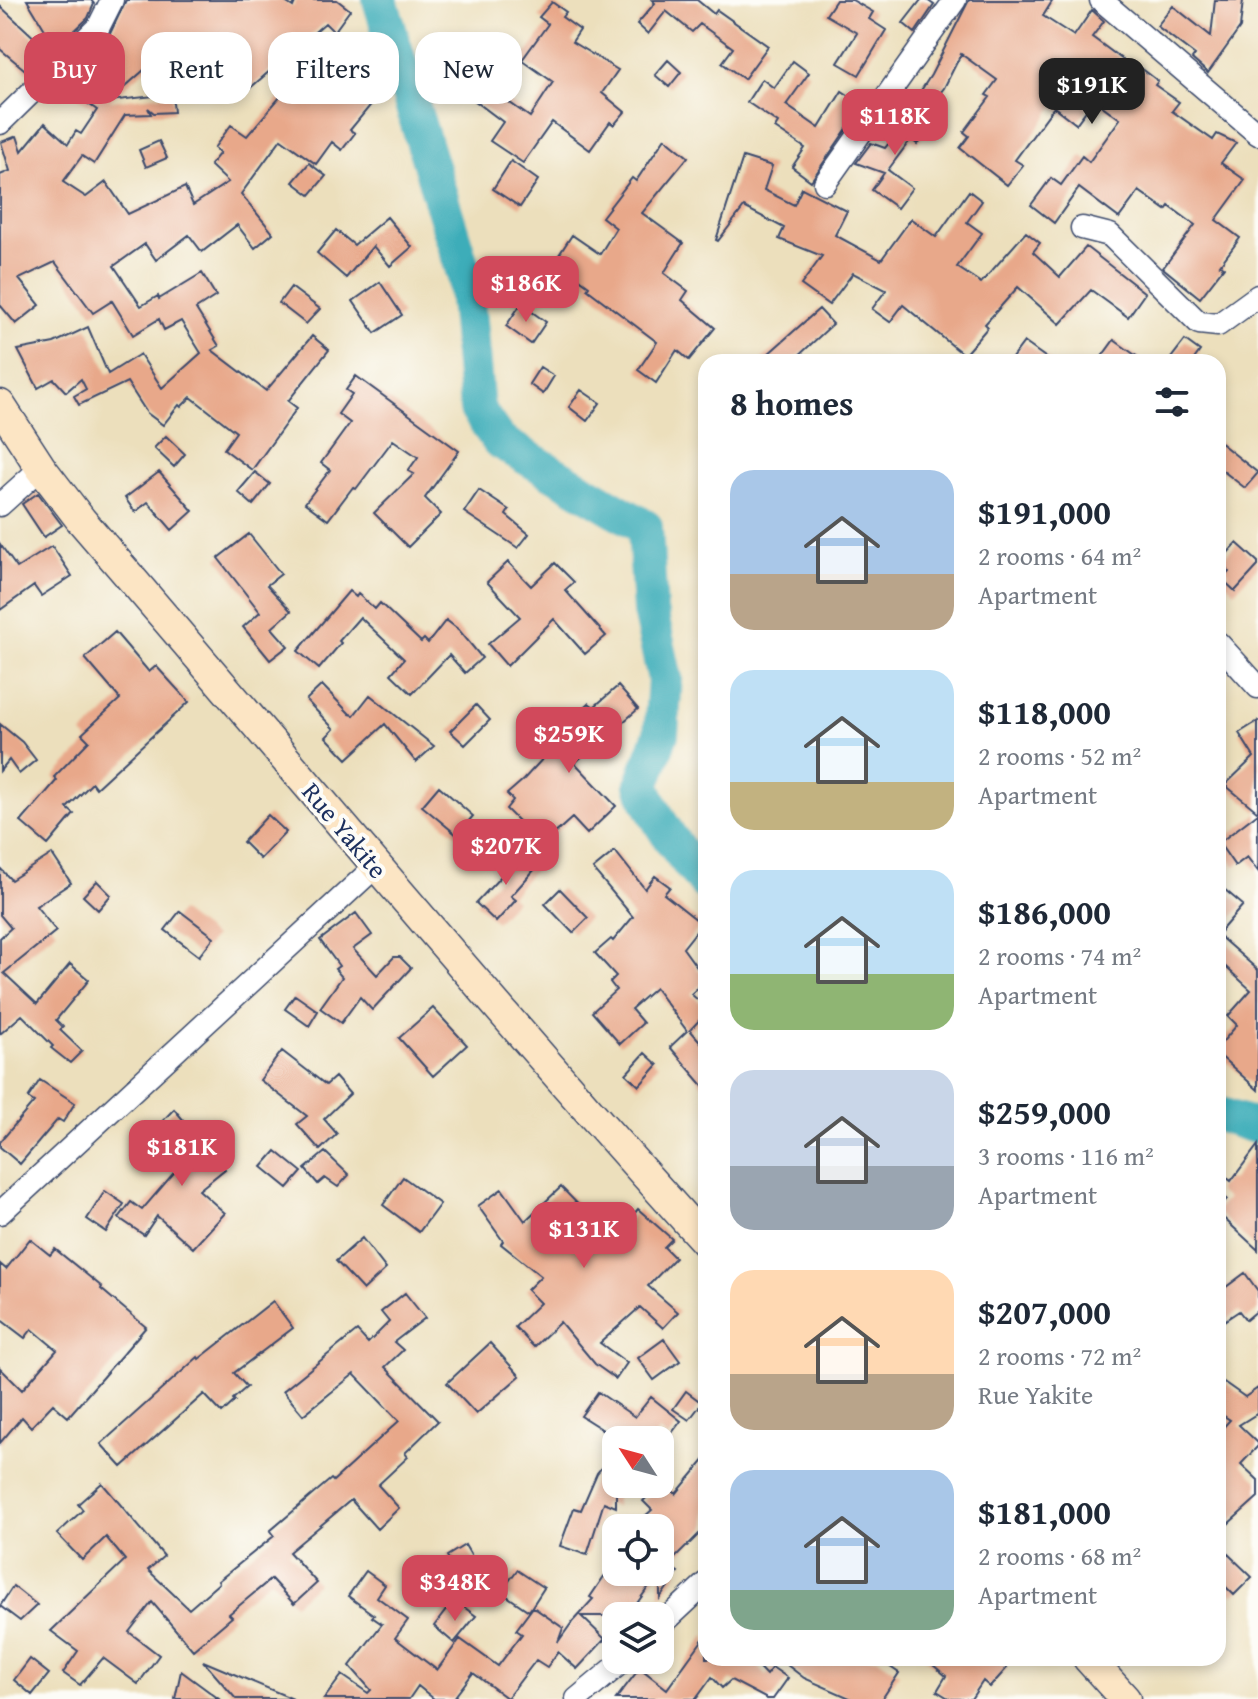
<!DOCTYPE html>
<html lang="en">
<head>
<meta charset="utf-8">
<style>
	:root { --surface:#fff; --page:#f2f2f3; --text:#1f2937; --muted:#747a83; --accent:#d1495b }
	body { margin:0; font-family:"Gentium Book Plus",serif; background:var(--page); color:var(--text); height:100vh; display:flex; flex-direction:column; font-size:30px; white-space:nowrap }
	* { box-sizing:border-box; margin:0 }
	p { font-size:26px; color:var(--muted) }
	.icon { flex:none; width:44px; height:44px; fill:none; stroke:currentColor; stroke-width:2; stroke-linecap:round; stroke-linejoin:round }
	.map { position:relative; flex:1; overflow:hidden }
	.drawer { position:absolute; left:698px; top:354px; width:528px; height:1312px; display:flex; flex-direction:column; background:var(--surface); border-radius:24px; box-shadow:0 4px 12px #0003 }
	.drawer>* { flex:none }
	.banner { position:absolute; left:24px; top:32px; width:554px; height:72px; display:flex; gap:16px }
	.needle { width:52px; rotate:306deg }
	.fabs { position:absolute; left:602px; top:1426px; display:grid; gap:16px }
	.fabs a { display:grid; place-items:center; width:72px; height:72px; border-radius:16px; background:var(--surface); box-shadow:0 4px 12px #0003; font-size:40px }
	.price { position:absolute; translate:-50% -68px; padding:0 18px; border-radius:16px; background:var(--accent); color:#fff; font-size:26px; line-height:52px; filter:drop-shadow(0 2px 4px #0008) }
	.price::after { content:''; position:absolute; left:50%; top:48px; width:24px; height:18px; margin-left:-12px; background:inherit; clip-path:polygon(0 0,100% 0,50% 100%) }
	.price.selected { background:#222; color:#fff }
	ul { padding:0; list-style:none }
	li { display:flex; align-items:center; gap:24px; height:200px; padding:0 32px }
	li span { display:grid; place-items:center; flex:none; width:224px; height:160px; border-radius:24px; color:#555 }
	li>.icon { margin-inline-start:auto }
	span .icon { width:96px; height:96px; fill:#fffc; stroke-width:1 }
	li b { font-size:34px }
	h2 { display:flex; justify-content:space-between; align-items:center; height:96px; padding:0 32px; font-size:34px }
	.chip { padding:0 28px; border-radius:24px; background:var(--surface); box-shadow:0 4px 12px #0003; font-size:28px; line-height:72px }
	.chip.selected { background:var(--accent); color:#fff }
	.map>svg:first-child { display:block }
</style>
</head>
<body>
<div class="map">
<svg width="1258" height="1699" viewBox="0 0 1258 1699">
	<rect width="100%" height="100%" fill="#fdfcf7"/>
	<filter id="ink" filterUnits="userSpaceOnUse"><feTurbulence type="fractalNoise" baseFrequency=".0125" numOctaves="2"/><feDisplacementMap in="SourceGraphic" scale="16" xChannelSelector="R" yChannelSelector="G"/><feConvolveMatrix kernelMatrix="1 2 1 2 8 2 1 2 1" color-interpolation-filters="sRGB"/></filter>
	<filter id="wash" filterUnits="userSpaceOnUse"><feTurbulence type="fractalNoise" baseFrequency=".006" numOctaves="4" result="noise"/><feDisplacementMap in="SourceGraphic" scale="32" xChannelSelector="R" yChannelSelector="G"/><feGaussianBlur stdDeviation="1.8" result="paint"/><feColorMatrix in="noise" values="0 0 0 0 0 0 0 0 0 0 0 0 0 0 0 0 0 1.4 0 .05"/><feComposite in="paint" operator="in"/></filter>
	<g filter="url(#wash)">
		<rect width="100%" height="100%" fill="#ecdfbc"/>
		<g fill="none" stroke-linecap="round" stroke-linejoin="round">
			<path stroke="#3dadb9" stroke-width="36" d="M380 0 465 277 477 409 499 441 645 527 650 611 665 679 661 734 642 785C657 823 679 853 706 883
				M1218 1114 1258 1127"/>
		</g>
		<g id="blocks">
			<path fill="#e8a88a" d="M27 0H91L94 4 88 18 56 48Z
				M126 0H282L293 7 296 0H337L350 10 334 32 325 23 249 89 223 59 187 84 161 55 109 101 172 94 174 112 154 113 148 108 151 114 125 115 94 164 82 156 63 182 86 197 106 182 128 214 185 187 193 205 228 182 210 165 220 153 214 148 231 125 247 136 326 43 371 81 362 91 374 101 350 130 355 133 342 150 332 142 316 164 281 139 241 194 273 233 255 248 237 225 202 252 189 235 156 260 145 244 114 266 141 306 158 296 159 299 202 273 216 296 196 309 219 346 212 350 266 391 312 336 329 350 288 401 297 408 252 470 224 449 236 432 191 397 181 407 179 405 163 425 147 413 127 382 79 405 74 396 86 389 81 379 66 392 54 379 38 388 18 350 54 343 88 327 108 374 140 354 162 388 201 353 181 321 164 330 159 319 133 335 112 301 93 313 55 262 19 279 40 305 16 324 0 305V175L10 171 1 142 17 136 22 151 45 123 68 144 76 131 81 134 97 110 68 90 61 98 52 91 109 36Z
				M652 0H697L714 14 717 10 768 46 744 79 722 63 733 48 700 24 692 32 666 11 648 34 637 24 655 3Z
				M836 0H852L873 12 869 19 886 30 859 75 838 63 857 33 826 15Z
				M921 0H927L934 5 915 33 903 23Z
				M969 0H1053L1043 16 1074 36 1092 10 1104 21 1092 37 1138 71 1141 68 1158 81 1155 85 1179 102 1172 111 1213 140 1217 134 1236 143 1221 163 1245 180 1216 220 1240 238 1220 265 1224 267 1200 298 1163 268 1195 225 1169 206 1166 210 1139 191 1119 218 1079 188 1054 223 1031 205 1051 178 1061 185 1082 156 1089 162 1120 119 1094 100 1076 124 1054 107 1015 160 1023 165 1007 185 960 148 969 136 964 132 990 97 986 95 997 80 961 54 944 88 933 102 920 92 931 75Z
				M1215 0H1243L1240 28 1208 73 1192 59 1195 55 1157 26 1173 6 1211 36Z
				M552 2 566 12 562 17 580 30 572 42 618 70 602 93 625 112 614 125 610 122 590 150 552 122 523 163 490 141 503 122 458 88 471 70 495 88 493 91 530 117 553 82 522 60 548 24 539 17Z
				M0 6 51 53 30 74 0 49Z
				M668 60 681 72 669 87 655 75Z
				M793 61 809 73 786 105 819 128 842 91 863 105 811 181 792 167 805 148 775 128 778 123 747 102 762 79 774 88Z
				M917 107 935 121 917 144 911 139 888 170 912 188 897 208 872 190 884 173 856 163 871 143 885 148Z
				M665 138 688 157 642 213 683 243 664 273 688 291 682 300 715 328 689 360 677 350 656 383 638 370 657 342 587 289 589 286 555 261 572 235 600 254 616 228 602 217 632 178 636 181Z
				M159 141 167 158 146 167 139 150Z
				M743 157 772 166 764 190 794 205 802 188 847 211 835 235 881 260 911 219 936 237 969 191 982 201 967 222 982 233 957 267 981 283 1026 232 1040 243 1033 252 1060 277 1086 247 1145 293 1128 317 1091 290 1060 324 1018 287 985 324 988 327 964 355 903 305 890 322 872 309 886 290 853 273 829 305 801 285 822 256 779 239 784 228 744 207 718 241 716 240Z
				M511 161 538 180 520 207 493 189Z
				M309 163 326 176 310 195 293 182Z
				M387 217 412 247 390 266 373 246 346 278 317 253 336 230 354 245Z
				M380 282 402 315 375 333 353 301Z
				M291 287 320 309 306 324 279 303Z
				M521 304 546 322 531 344 506 326Z
				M819 309 833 324 796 358 800 362H759Z
				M1114 340 1145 362H1098Z
				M1185 340 1200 351 1192 362H1168Z
				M1024 342 1052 362H1009Z
				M540 367 554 376 543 394 529 384Z
				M356 376 459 451 425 498 441 514 408 547 374 513 414 474 408 471 418 457 393 440 356 489 353 487 328 520 305 503 330 470 321 463 350 423 338 414 352 394 346 390Z
				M581 390 600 403 587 421 569 407Z
				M166 436 185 454 174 467 154 448Z
				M1218 441 1258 473 1245 488 1218 467Z
				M159 472 193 511 172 530 148 502 135 512 125 498Z
				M255 472 270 484 253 505 238 492Z
				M479 490 509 510 506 515 529 534 518 548 464 512Z
				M38 493 62 525 44 537 22 504Z
				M249 534 281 574 267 585 291 611 272 628 288 646 270 660 243 627 260 612 218 558Z
				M1237 543 1258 562V566L1235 591 1222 579 1229 572 1219 562Z
				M0 544 17 568 52 546 72 576 41 596 34 586 0 610Z
				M508 562 531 586 555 563 574 582 565 590 606 636 585 654 554 619 507 666 488 644 520 617 487 582Z
				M349 591 356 597 358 594 375 609 380 603 421 642 424 639 428 643 446 620 459 630 482 658 465 673 449 655 412 694 391 674 404 659 360 617 339 641 341 643 319 669 298 651Z
				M115 632 149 672 156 666 189 702 96 788 92 783 67 808 74 814 48 845 21 822 57 780 54 777 89 741 82 734 120 699 85 658Z
				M322 685 350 714 354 715 370 695 434 746 416 762 385 724 347 759 326 737 334 729 306 700Z
				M618 686 638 709 621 724 619 721 575 763 616 806 587 834 572 818 542 845 506 809 513 800 507 794 523 780 572 727 568 722 589 703 594 707Z
				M476 705 490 720 465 745 450 731Z
				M1258 721V812L1225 785 1254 757 1239 733Z
				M0 724 22 742 36 760 19 774 9 760 0 771Z
				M439 786 473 816 457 835 422 806Z
				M1258 813V871L1247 857 1235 866 1219 843Z
				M268 815 286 832 260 859 243 842Z
				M514 851 535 869 511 896 516 900 496 922 476 903 504 873 499 868Z
				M615 851 645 889 655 876 670 887 664 894 702 924 683 948 706 980 691 994 706 1007V1013L690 1030 706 1048V1089L670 1047 687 1031 655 988 631 1009 643 1023 620 1044 592 1012 616 990 610 982 616 976 595 953 611 939 613 941 633 917 593 869Z
				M52 854 71 883 36 906 56 931 4 973 37 1004 70 964 89 980 56 1020 63 1027 60 1030 82 1051 70 1063 51 1048 53 1046 22 1015 0 1034V938L11 928 0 915V868L11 880Z
				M97 881 111 895 98 910 83 896Z
				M1218 884 1243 905 1218 934Z
				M560 889 588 918 573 933 545 904Z
				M180 911 214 937 199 956 165 930Z
				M356 913 372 935 353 949 377 975 394 957H400L411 968 372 1010 360 997 341 1023 320 1008 342 977 335 969 339 966 320 940Z
				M1218 935 1258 970V1090L1218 1054V1047L1237 1025 1228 1016 1251 990 1218 960Z
				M295 995 318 1011 309 1026 285 1009Z
				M433 1008 467 1045 433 1076 399 1038Z
				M282 1051 326 1085 335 1077 350 1094 324 1119 337 1134 320 1150 297 1124 307 1116 260 1080Z
				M645 1053 658 1065 639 1086 626 1074Z
				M40 1080 75 1103 63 1122 58 1119 20 1164 0 1147V1142L34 1102 28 1098Z
				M174 1109 225 1169 199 1190 225 1213 193 1248 157 1216 144 1235 119 1218 131 1202 142 1210 185 1160 154 1130Z
				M1258 1145V1250L1218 1213V1209L1227 1199 1218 1192V1189L1227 1178 1231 1181Z
				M276 1151 302 1172 288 1188 262 1167Z
				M325 1152 349 1175 338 1187 325 1178 318 1184 305 1169Z
				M403 1177 440 1204 419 1232 383 1205Z
				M561 1187 595 1222 605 1210 624 1226 638 1209 672 1239 664 1247 675 1258 648 1286 678 1312 663 1328 640 1307 600 1343 627 1363 616 1379 595 1364 560 1322 534 1347 515 1327 540 1303 527 1290 541 1276 501 1244 503 1241 478 1206 502 1189 525 1221Z
				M105 1191 124 1204 106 1232 87 1219Z
				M362 1238 386 1269 363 1290 336 1261Z
				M30 1239 50 1255 55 1249 102 1287 101 1289 146 1327 68 1417 53 1404 31 1427 22 1417 0 1443V1368L22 1390 57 1350 32 1329 25 1338 0 1319V1264L6 1269Z
				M1245 1273 1258 1291V1310L1246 1320 1239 1311 1218 1325V1293Z
				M405 1293 425 1318 394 1342 403 1350 385 1367 438 1421 405 1453 408 1457 378 1485 399 1508 377 1529 351 1500 289 1552 317 1583 294 1604 271 1579 229 1614 232 1617 193 1650 152 1602 129 1632 159 1655 138 1684 103 1658 80 1685 63 1673 78 1651 51 1631 125 1560 106 1537 82 1560 57 1534 83 1510 78 1504 102 1483 164 1556 148 1570 189 1609 219 1583 218 1581 274 1536 270 1531 331 1479 333 1481 399 1421 354 1374 303 1415 283 1391 357 1331 368 1343 389 1322 381 1312Z
				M273 1301 293 1328 234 1373 247 1387 233 1399 235 1401 222 1413 204 1394 122 1467 101 1444 198 1357 199 1359Z
				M664 1339 680 1361 654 1380 638 1358Z
				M490 1343 520 1376 476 1414 447 1383Z
				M1218 1378 1245 1397 1258 1388V1413L1239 1425 1258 1443V1446L1241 1464 1258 1480V1497L1218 1533V1433L1230 1420 1218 1412Z
				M686 1391 702 1403 689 1420 673 1409Z
				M598 1392 635 1417 651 1397 681 1421 668 1438 659 1431 653 1440H619L581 1416Z
				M616 1450V1507L604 1502 587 1555 560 1546 574 1508 581 1510 597 1473Z
				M706 1458V1527L668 1565 678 1572 660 1598V1528H648L644 1524V1517L652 1510 643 1501 663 1482 676 1494Z
				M465 1545 482 1574 464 1585 447 1556Z
				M1227 1553 1252 1577 1234 1595 1218 1579V1563Z
				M517 1570 544 1588 529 1611 501 1592Z
				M366 1571 385 1585 377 1597 408 1620 395 1638 437 1670 460 1639 498 1666 522 1634 516 1630 533 1607 563 1628 558 1642 573 1621 593 1599 590 1597 607 1572H659L628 1616H581L605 1639 577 1669 558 1652 547 1667 536 1660 507 1698 473 1673 453 1699H434L418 1686 409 1699H324L342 1675 368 1693 371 1690 350 1666 382 1624 372 1617 374 1615 348 1596Z
				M13 1586 37 1605 20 1621 0 1606Z
				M461 1605 476 1616 454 1643 434 1626 447 1609 454 1615Z
				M706 1635V1658H750L766 1675 772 1667 788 1678 773 1699H767L731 1680 722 1688 712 1677 696 1699H616L640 1668 667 1689Z
				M778 1658H877L899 1673 882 1699H852L804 1678Z
				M925 1658H995L1007 1668 990 1687 983 1681 971 1699H950L937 1691 946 1676Z
				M30 1659 49 1674 32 1695 14 1680Z
				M203 1661 293 1699H236Z
				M181 1671 219 1699H175Z"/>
		</g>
	</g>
	<g filter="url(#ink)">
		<use href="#blocks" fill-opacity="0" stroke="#3a496c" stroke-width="2"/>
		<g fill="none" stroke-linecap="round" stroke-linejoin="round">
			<defs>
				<path id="minor" d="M1101 0 1258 134
					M0 123 99 26 112 0
					M825 183 955 0
					M1082 228 1110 235 1199 323 1218 325 1258 296
					M0 505 41 468
					M1218 643 1258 687
					M0 1213 375 867
					M660 1626 706 1583
					M577 1699 624 1660"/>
				<path id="secondary" d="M0 405 41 468 81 520C289 761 492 1006 706 1242
					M1088 1658 1125 1699"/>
			</defs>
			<use href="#minor" stroke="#3a496c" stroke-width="25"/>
			<use href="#secondary" stroke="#3a496c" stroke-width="33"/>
			<use href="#minor" stroke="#fff" stroke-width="22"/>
			<use href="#secondary" stroke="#fce5c4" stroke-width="30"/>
		</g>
	</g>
	<g text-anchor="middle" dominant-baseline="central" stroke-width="8" stroke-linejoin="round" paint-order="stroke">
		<g font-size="26" fill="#1b2f5e" stroke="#fdfcf7">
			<text transform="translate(345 830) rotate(50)">Rue Yakite</text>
		</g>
	</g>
</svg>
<div class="fabs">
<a><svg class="needle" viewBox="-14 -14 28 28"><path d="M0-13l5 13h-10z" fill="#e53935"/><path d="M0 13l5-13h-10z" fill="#747a83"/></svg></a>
<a><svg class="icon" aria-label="locate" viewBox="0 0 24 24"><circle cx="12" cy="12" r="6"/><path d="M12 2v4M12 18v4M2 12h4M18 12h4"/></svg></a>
<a><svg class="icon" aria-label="layers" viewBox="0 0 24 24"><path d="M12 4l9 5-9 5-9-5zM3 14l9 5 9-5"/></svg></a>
</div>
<b class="price selected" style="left:1092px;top:126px">$191K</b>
<b class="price" style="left:895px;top:157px">$118K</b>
<b class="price" style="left:526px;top:324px">$186K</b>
<b class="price" style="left:569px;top:775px">$259K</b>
<b class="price" style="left:506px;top:887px">$207K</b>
<b class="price" style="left:182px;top:1188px">$181K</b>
<b class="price" style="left:584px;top:1270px">$131K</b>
<b class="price" style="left:455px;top:1623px">$348K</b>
<div class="banner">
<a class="chip selected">Buy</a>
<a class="chip">Rent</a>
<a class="chip">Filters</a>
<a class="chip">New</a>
</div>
<section class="drawer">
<h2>8 homes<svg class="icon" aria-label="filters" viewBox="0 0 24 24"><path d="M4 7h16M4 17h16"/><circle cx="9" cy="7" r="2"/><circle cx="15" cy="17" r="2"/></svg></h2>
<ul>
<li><span style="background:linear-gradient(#a9c7e8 65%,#b9a48a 0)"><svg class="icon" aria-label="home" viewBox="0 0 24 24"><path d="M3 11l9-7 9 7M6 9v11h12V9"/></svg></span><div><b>$191,000</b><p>2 rooms · 64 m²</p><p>Apartment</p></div></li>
<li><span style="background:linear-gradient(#bfe0f5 70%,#c2b280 0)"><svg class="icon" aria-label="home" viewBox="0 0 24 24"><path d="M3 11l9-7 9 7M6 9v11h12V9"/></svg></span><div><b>$118,000</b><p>2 rooms · 52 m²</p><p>Apartment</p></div></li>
<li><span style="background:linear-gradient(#bfe0f5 65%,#8fb573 0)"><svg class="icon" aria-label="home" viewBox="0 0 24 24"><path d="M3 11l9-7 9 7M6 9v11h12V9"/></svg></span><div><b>$186,000</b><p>2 rooms · 74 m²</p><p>Apartment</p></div></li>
<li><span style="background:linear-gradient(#c9d6e8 60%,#9aa5b1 0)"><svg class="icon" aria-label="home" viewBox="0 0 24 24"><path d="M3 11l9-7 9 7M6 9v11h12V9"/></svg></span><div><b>$259,000</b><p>3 rooms · 116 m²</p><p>Apartment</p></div></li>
<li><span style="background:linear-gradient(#ffd9b3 65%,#b9a48a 0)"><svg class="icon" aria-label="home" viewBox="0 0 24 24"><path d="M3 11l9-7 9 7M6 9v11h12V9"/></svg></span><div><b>$207,000</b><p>2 rooms · 72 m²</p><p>Rue Yakite</p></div></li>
<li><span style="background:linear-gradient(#a9c7e8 75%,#7fa58c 0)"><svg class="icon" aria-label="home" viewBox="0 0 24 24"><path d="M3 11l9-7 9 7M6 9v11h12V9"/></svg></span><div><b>$181,000</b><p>2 rooms · 68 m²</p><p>Apartment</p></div></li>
</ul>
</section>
</div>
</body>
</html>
